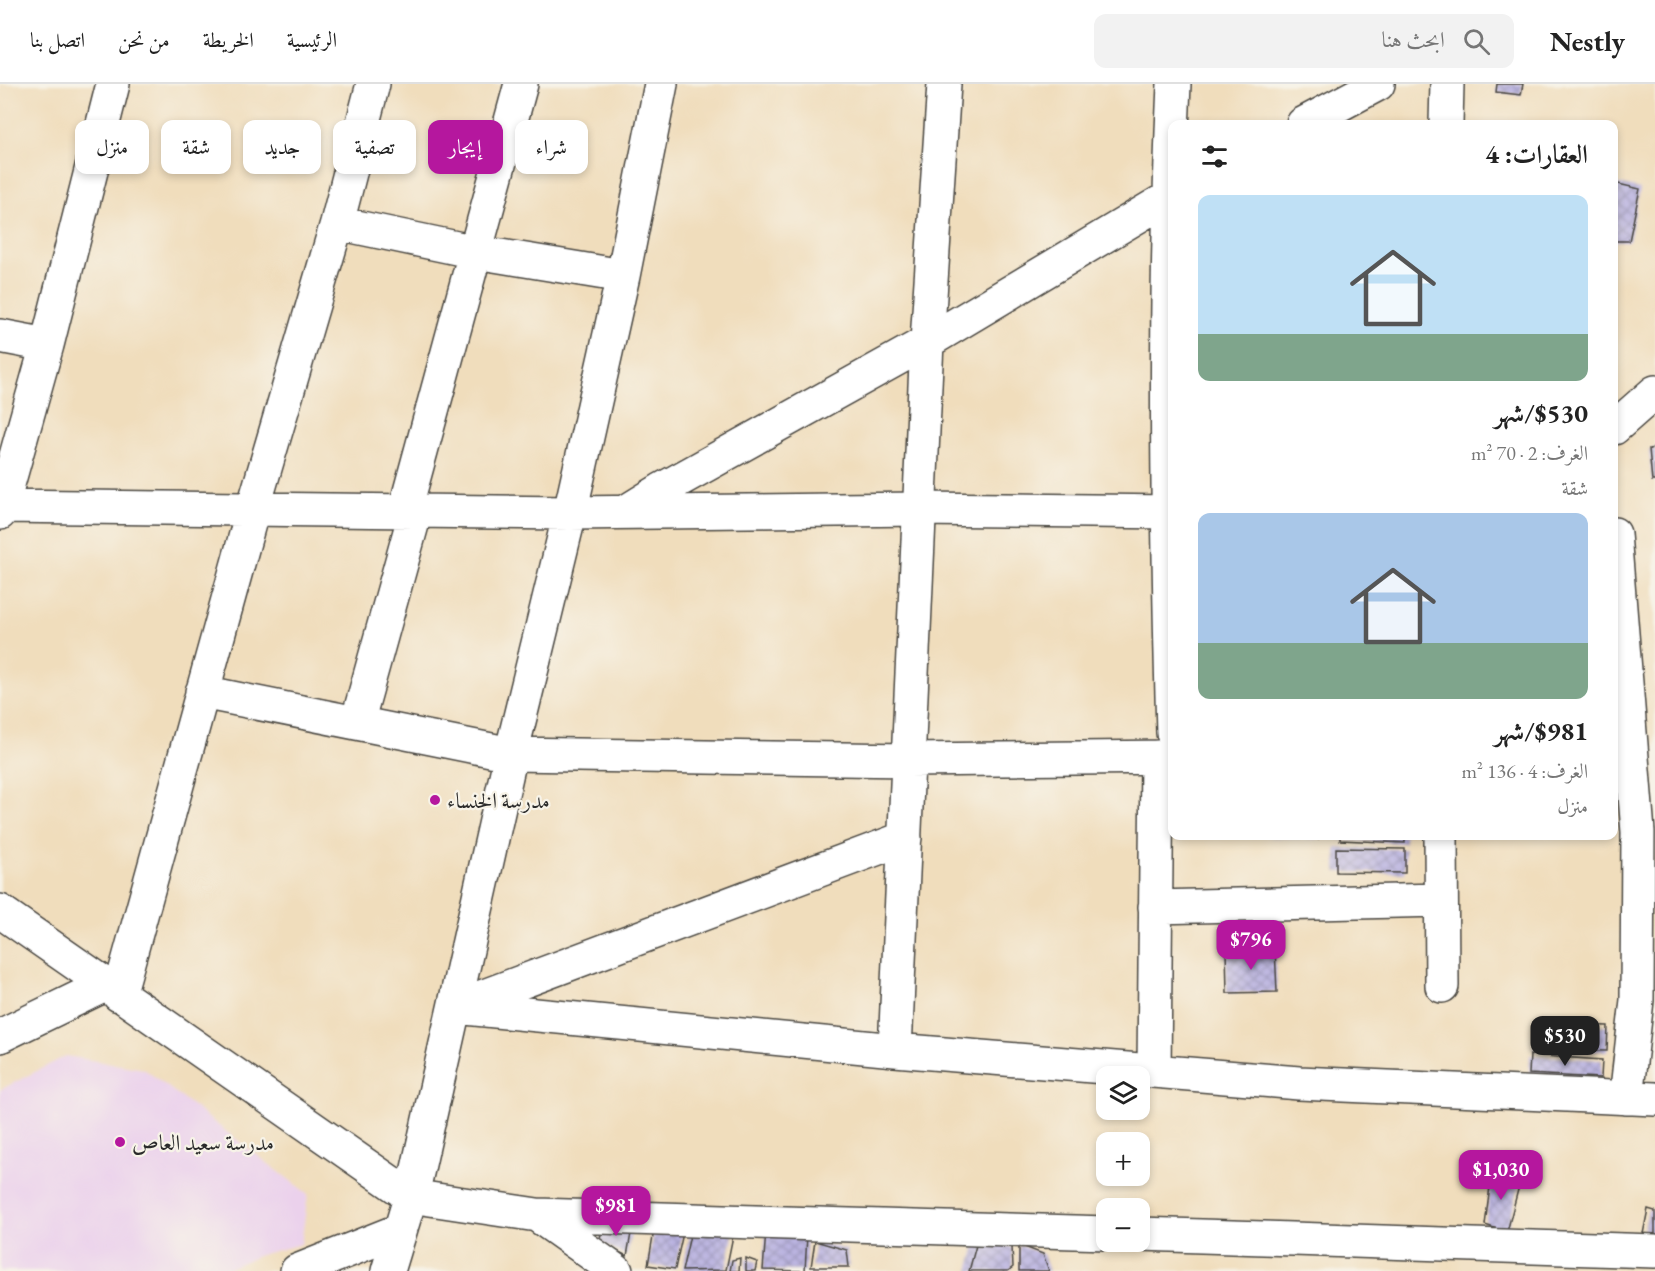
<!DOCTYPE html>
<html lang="ar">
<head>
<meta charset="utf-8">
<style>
	:root { --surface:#fff; --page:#f2f2f2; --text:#222; --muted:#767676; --line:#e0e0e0; --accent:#b5179e }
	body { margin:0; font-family:"EB Garamond",Amiri,serif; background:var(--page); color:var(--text); direction:rtl; height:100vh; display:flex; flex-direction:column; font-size:22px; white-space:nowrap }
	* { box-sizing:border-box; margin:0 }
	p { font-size:20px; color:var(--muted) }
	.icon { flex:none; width:33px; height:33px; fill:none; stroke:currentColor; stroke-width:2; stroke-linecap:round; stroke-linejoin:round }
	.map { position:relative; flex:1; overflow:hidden; direction:ltr }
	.panel { position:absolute; left:1168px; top:36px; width:450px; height:720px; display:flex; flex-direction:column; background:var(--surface); border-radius:12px; box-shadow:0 3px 9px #0003; direction:rtl }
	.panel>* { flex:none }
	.banner { position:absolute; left:18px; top:36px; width:570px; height:54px; direction:rtl; display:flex; gap:12px }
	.fabs { position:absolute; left:1096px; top:982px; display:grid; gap:12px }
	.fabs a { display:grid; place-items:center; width:54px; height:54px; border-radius:12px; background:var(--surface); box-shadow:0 3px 9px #0003; font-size:30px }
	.price { position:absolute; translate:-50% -51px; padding:0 14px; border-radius:12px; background:var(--accent); color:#fff; font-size:20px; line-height:39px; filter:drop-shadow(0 2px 3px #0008) }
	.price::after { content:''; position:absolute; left:50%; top:36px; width:18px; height:14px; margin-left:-9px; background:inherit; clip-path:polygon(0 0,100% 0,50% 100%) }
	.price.active { background:#222; color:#fff }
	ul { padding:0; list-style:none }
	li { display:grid; align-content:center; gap:12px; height:318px; padding:0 30px }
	li span { display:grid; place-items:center; height:186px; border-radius:12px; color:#555 }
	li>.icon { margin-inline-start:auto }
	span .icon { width:108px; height:108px; fill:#fffc; stroke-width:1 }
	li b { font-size:26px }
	h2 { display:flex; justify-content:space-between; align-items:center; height:72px; padding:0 30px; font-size:26px }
	.chip { padding:0 21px; border-radius:12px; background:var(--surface); box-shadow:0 3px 9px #0003; font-size:21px; line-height:54px }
	.chip.active { background:var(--accent); color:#fff }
	header { display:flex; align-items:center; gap:36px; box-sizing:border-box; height:84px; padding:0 30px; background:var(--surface); border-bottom:2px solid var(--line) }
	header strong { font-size:28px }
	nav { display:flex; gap:33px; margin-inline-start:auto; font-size:21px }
	.search { width:420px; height:54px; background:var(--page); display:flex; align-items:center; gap:15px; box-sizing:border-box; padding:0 21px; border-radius:12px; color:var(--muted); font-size:22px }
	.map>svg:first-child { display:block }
</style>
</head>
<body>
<header>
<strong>Nestly</strong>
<div class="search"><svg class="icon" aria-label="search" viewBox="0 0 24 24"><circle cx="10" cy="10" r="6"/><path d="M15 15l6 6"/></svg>ابحث هنا</div>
<nav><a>الرئيسية</a><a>الخريطة</a><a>من نحن</a><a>اتصل بنا</a></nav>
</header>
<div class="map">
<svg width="1655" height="1187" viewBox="0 0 1655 1187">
	<defs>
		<pattern id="building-cross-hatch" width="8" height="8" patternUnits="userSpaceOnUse" patternTransform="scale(1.5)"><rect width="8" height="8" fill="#b6afe0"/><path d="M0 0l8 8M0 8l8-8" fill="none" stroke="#948fb6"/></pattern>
	</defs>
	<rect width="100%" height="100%" fill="#f7f3e8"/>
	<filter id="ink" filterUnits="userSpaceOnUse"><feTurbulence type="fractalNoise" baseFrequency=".0167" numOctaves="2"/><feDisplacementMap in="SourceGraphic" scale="12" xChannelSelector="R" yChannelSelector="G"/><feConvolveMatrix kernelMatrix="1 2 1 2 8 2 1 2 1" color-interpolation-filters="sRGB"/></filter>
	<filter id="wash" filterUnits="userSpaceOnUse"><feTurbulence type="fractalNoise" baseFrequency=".008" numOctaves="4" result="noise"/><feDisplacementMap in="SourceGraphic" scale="24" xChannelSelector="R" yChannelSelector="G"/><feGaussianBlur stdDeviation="1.35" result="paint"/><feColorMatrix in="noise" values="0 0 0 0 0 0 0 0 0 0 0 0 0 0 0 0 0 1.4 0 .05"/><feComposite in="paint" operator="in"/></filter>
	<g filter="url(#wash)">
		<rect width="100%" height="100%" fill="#f0ddbc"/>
		<path fill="#ebd1ec" d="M66 972 144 985 308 1110 301 1160 263 1170 221 1187H0V1006Z"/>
		<g id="blocks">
			<path fill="url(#building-cross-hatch)" d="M1497 0H1523L1521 11 1496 8Z
				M1614 99 1640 105 1629 157H1614Z
				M1655 364V397H1652L1649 365Z
				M1269 752H1318V755L1269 753Z
				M1340 752H1405V759L1340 756Z
				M1336 764 1405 765V789L1336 788Z
				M1275 864 1277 908 1227 909 1226 866Z
				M1535 940 1608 942 1607 967 1534 966Z
				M1530 971 1602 976 1601 994 1529 990Z
				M1492 1087 1520 1098 1507 1148 1485 1141Z
				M1648 1125 1655 1127V1157L1642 1155Z
				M604 1138 632 1144 627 1172 599 1158Z
				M692 1142 734 1147 726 1186 682 1187Z
				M654 1146 683 1149 675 1185 648 1181Z
				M766 1147 807 1151 805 1187 763 1186Z
				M978 1154 1012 1163 1013 1183 1008 1187H969Z
				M815 1157 847 1166 849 1183H811Z
				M1019 1161 1043 1170 1049 1187H1019Z
				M740 1174 739 1187H730L732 1176Z
				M746 1174 757 1178 755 1187H746Z"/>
		</g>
	</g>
	<g filter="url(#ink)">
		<use href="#blocks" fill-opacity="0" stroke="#494641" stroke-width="1.5"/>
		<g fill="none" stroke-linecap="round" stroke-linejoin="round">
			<defs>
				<path id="minor" d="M1303 40 1378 0
					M1446 40 1447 0
					M337 139 476 168 623 192
					M0 252 47 261
					M1614 344 1655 308
					M2 422 570 429 920 425 1173 428
					M405 426 521 0
					M627 427 661 406 927 258 1173 111
					M0 429 47 261 113 0
					M1614 450 1638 748 1637 916 1626 1014
					M202 608 511 670 909 676 1173 673
					M357 639 416 426
					M1173 649C1167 433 1164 216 1174 0
					M1441 752 1442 902
					M1155 823 1441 816
					M0 827 410 1112 537 1131 1107 1149
					M119 911 253 425 337 139 373 0
					M463 920 905 754
					M455 923 895 966 1299 999 1655 1015
					M0 952 105 901
					M895 966 927 258 944 0
					M1154 987 1157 673
					M537 1131 616 1187
					M1140 1150 1655 1167
					M297 1187 400 1146
					M388 1187 415 1098 511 670 570 429 623 192 661 0"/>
			</defs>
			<use href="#minor" stroke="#494641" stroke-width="36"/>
			<use href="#minor" stroke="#fff" stroke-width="33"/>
		</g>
	</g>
	<g fill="#b5179e" stroke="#f7f3e8" stroke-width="2">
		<circle cx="435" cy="716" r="6"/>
		<circle cx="120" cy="1058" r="6"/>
	</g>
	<g text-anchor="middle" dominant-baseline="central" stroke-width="4.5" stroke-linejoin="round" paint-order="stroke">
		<g font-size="22" fill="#2b2b2b" stroke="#f7f3e8" text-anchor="start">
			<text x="447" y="716">مدرسة الخنساء</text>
			<text x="132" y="1058">مدرسة سعيد العاص</text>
		</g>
	</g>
</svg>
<div class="fabs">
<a><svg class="icon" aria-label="layers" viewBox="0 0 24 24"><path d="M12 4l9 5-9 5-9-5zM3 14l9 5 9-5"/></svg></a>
<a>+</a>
<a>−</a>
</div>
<b class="price" style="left:1251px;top:887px">$796</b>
<b class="price active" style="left:1565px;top:983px">$530</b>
<b class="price" style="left:1501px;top:1117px">$1,030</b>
<b class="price" style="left:616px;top:1153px">$981</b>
<div class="banner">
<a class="chip">شراء</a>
<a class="chip active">إيجار</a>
<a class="chip">تصفية</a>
<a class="chip">جديد</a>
<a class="chip">شقة</a>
<a class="chip">منزل</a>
</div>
<section class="panel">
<h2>العقارات: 4<svg class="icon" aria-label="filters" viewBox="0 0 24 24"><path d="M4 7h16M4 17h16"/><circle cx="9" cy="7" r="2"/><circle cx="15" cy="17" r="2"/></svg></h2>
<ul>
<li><span style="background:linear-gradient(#bfe0f5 75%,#7fa58c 0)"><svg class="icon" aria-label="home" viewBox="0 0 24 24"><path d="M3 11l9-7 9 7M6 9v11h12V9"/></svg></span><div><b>$530/شهر</b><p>الغرف: 2 · 70 m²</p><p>شقة</p></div></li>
<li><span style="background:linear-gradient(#a9c7e8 70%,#7fa58c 0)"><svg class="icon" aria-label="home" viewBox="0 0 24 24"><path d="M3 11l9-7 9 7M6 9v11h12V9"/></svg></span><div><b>$981/شهر</b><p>الغرف: 4 · 136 m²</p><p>منزل</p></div></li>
</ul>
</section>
</div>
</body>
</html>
